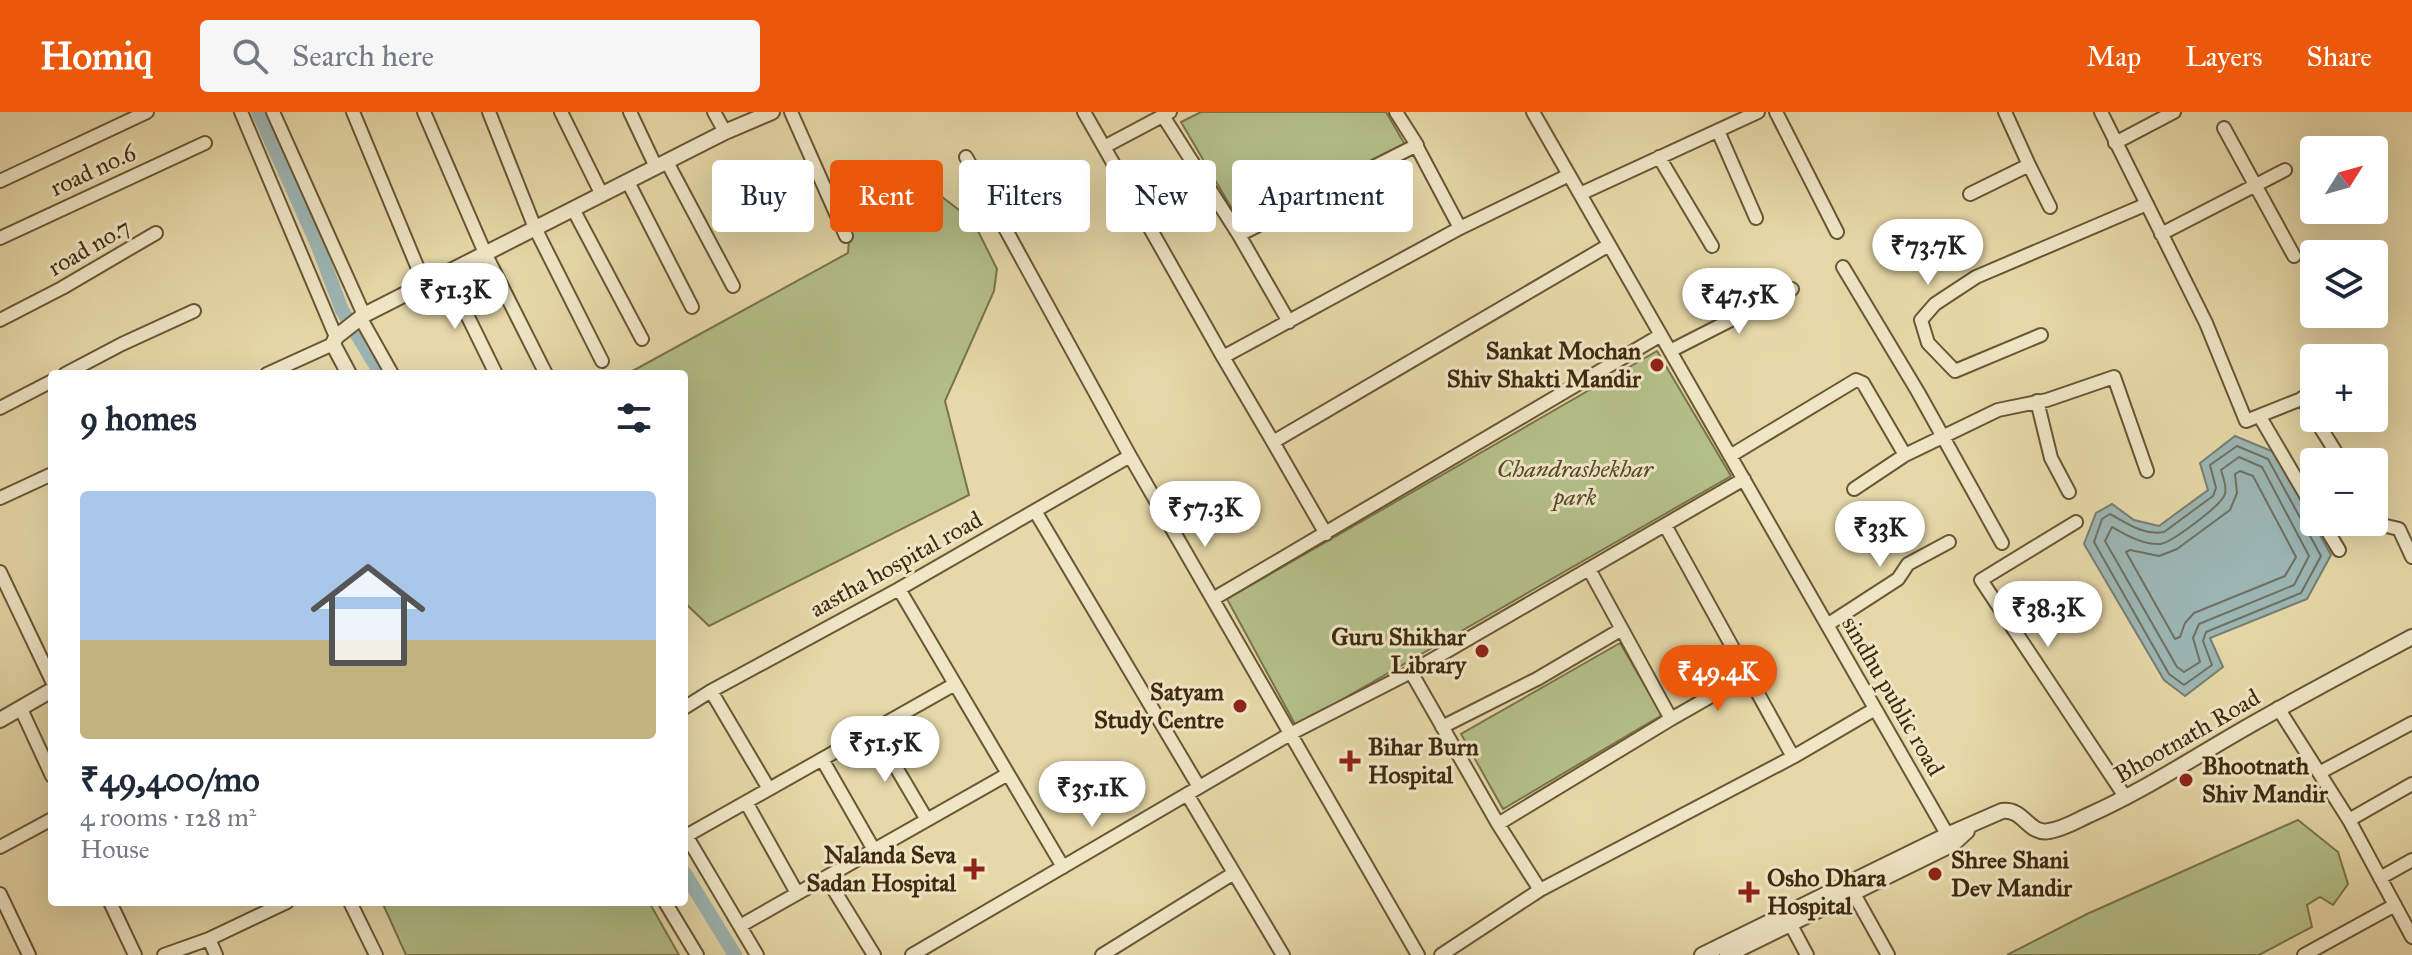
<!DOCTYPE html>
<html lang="en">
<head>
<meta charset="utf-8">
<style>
	:root { --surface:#fff; --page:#f6f6f7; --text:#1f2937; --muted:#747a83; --line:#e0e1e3; --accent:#ea580c }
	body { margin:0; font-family:"IM FELL Great Primer",serif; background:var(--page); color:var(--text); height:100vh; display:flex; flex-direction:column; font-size:30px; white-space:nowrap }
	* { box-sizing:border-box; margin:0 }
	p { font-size:26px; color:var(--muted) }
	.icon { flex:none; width:44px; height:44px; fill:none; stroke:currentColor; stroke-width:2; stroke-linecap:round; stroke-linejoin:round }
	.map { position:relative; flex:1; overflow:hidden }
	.drawer { position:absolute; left:48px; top:258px; width:640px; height:536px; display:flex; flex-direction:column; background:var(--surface); border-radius:8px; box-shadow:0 8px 32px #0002 }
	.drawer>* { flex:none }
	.banner { position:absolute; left:712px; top:48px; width:760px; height:72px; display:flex; gap:16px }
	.needle { width:52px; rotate:53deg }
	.fabs { position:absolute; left:2300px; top:24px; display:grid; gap:16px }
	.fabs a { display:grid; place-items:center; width:88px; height:88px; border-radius:8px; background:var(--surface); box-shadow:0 8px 32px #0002; font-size:40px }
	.price { position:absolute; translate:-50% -68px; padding:0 18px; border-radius:28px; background:#fff; color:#222; font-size:26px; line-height:52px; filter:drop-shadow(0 2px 4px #0008) }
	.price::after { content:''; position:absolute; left:50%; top:48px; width:24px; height:18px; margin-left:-12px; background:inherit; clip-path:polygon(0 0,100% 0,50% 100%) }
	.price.selected { background:var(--accent); color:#fff }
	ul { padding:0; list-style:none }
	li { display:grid; align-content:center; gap:16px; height:424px; padding:0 32px }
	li+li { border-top:2px solid var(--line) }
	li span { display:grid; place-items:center; height:248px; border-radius:8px; color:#555 }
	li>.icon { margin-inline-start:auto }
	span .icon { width:144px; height:144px; fill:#fffc; stroke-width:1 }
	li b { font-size:34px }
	h2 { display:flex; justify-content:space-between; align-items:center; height:96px; padding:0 32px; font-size:34px }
	.chip { padding:0 28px; border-radius:8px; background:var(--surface); box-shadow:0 8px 32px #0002; font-size:28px; line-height:72px }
	.chip.selected { background:var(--accent); color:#fff }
	header { display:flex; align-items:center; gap:48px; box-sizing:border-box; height:112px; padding:0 40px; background:var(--accent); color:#fff }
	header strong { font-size:38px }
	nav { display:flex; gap:44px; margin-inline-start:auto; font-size:28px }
	.search { width:560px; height:72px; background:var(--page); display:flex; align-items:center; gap:20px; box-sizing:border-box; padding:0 28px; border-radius:8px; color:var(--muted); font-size:30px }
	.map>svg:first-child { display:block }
</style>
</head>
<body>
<header>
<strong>Homiq</strong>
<div class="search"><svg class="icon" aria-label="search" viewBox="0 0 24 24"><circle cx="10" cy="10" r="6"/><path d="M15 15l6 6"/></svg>Search here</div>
<nav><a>Map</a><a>Layers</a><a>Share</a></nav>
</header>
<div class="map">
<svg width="2412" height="843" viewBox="0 0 2412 843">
	<rect width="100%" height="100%" fill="#e6d8a8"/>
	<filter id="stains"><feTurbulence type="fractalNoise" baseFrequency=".0025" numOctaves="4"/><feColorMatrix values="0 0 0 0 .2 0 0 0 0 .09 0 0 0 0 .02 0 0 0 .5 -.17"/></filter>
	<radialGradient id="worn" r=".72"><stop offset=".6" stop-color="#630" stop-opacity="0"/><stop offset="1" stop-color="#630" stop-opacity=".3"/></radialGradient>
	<path fill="#b4bf88" stroke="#7a744c" stroke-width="2" d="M1201 0H1386L1407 36 1245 119 1181 10Z
		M898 62 932 77 973 109 997 157 994 179 945 289 969 383 709 514 684 490V262H627L848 141 852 93Z
		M1657 239 1731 364 1296 614 1227 487Z
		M1620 531 1662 603 1503 697 1461 622Z
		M2298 708 2338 740 2348 772 2333 793 2320 785 2307 793 2312 815 2259 843H2007L2087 802Z
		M382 790H649L679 843H406Z"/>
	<path fill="#9cb6b4" stroke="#777e72" stroke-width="2" d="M2235 324 2274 340 2331 443 2307 487 2210 526 2223 555 2185 584 2164 568 2084 432 2096 401 2112 392 2134 408 2159 414 2208 378 2200 351Z"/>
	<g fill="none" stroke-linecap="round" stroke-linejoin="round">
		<path stroke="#6e7062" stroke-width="2" d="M2237 334 2268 347 2321 444 2301 481 2206 520 2203 529 2212 553 2184 573 2169 562 2094 430 2102 407 2110 402C2127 411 2144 424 2164 420L2213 384 2216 376 2210 353Z
			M2239 345 2262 355 2309 444 2294 473 2199 512 2193 526 2200 550 2184 560 2177 555 2105 429 2112 415C2126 423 2143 433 2160 432 2171 431 2222 393 2225 382 2227 374 2223 365 2221 358Z
			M2240 359 2253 364 2296 445 2285 464 2194 501 2185 511 2180 525 2175 527 2126 440 2130 438 2159 444 2177 437 2230 398 2237 381 2235 362Z"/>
		<path stroke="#9cb6b4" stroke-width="14" d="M258 0 317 132 342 198 381 262
			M684 760 735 843"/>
		<defs>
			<path id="minor" d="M241 0 336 225
				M273 0 364 203
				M353 0 424 171
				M424 0 485 141 546 262
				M489 0 535 116 602 249
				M561 0 602 83
				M630 0 656 55
				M714 0 725 20
				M791 0 846 124
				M1084 0 1104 35
				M1170 0 1104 35 1223 245
				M1533 0 1951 729
				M1776 0 1837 120
				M2101 0 2206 211 2246 309 2314 282
				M1163 4 1239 123
				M2224 16 2294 144
				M1718 19 1756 106
				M2115 31 2174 0
				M1416 33 1460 116
				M966 45 1130 344 1418 843
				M1659 45 1712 134
				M667 50 733 174
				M2029 53 2050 95
				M1569 63 1460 116 1223 245 1273 330 1609 133
				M0 69 147 0
				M628 70 692 195
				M1580 82 1758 0
				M1970 82 2029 53 2005 0
				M573 97 642 227
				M2161 122 2285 58
				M0 126 205 31
				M1843 155 1918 280 2002 431
				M446 160 496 262
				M360 205 392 262
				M0 208 62 176 156 121
				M1289 210 1239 123 1417 33 1396 0
				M2041 223 1955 259 1928 231 1921 208 1935 192 1976 165 2147 92
				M1670 239 1792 177
				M65 262 122 232 194 199
				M267 262 333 232
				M2302 286 2342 350
				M2037 289 2051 346 2069 380
				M0 296 52 269
				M2260 305 2314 397
				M1273 330 1326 422
				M1730 344 1856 268 1863 271 1905 343
				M1854 377 1905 343 1998 298 2047 288 2114 265 2147 359
				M0 386 52 362
				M1035 399 1199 675
				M2374 402 2382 413 2399 417 2412 445
				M2076 410 1981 468 2126 686
				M2322 410 2339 438
				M1665 413 1793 645
				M0 460 52 569
				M899 477 1063 755
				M1213 487 1661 223
				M1827 513 1898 467 1908 452 1949 430
				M1411 560 1498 712 1671 607 1589 457
				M711 579 769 677
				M684 596 711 579 899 477 1130 344
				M2278 596 2349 708 2412 825
				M21 597 52 664
				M1671 607 1748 563
				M1442 615 1537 567 1622 517
				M874 618 927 708
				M822 647 874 738
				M2319 661 2412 611
				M1187 682 1283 843
				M746 690 797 781
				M2349 708 2412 672
				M1498 712 1540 778
				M684 720 757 843
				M686 724 955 572
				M0 735 52 707
				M826 765 874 843
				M2380 766 2412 748
				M1852 771 1854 782 1888 843
				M0 782 29 843
				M110 790 135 843
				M350 790 376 843
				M665 790 697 843
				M1791 813 1807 843
				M740 814 1008 662
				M209 827 216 843
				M164 843 209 827 287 790
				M912 843 1290 622 1411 560 1744 367
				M1102 843 1234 761
				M1441 843 1540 778 1793 645 1875 597
				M2304 843 2395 793"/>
			<path id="tertiary" d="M349 262 333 232 336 225 364 203 725 20 772 0
				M0 608 52 578
				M1702 843 1947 723 2002 699C2024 696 2028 723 2049 719 2063 717 2076 709 2089 703 2136 682 2179 655 2223 629 2285 592 2349 559 2412 525
				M1727 843 1953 732 1967 719"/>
		</defs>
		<use href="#minor" stroke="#695635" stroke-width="16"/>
		<use href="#tertiary" stroke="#695635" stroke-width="18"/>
		<use href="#minor" stroke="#efe6c6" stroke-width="12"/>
		<use href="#tertiary" stroke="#efe6c6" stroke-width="14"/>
	</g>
	<g fill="#8f2418" stroke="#efe6c6" stroke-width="3">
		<circle cx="1657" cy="253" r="8"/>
		<circle cx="1482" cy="539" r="8"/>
		<circle cx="1240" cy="594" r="8"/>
		<path d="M1346 637h8v8h8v8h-8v8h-8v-8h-8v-8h8z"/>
		<circle cx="2186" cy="668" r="8"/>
		<path d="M970 745h8v8h8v8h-8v8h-8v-8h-8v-8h8z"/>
		<circle cx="1935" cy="762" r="8"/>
		<path d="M1745 768h8v8h8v8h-8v8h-8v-8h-8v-8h8z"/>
	</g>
	<g text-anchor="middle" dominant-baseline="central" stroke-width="6" stroke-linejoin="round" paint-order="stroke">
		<g font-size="24" fill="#3f2a0f" stroke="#efe6c6">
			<text transform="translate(93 58) rotate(-25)">road no.6</text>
			<text transform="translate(89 135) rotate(-30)">road no.7</text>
			<text transform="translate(896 452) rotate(-29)">aastha hospital road</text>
			<text transform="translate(1893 584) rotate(60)">sindhu public road</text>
			<text transform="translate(2187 624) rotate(-30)">Bhootnath Road</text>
		</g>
		<g font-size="24" font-weight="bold" fill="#3f2a0f" stroke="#efe6c6" text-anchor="end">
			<text x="1641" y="239">Sankat Mochan<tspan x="1641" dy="28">Shiv Shakti Mandir</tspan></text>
			<text x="1466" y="525">Guru Shikhar<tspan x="1466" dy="28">Library</tspan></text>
			<text x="1224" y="580">Satyam<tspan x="1224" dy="28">Study Centre</tspan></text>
			<text x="1368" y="635" text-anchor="start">Bihar Burn<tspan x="1368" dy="28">Hospital</tspan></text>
			<text x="2202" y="654" text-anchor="start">Bhootnath<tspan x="2202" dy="28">Shiv Mandir</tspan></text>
			<text x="956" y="743">Nalanda Seva<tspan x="956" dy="28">Sadan Hospital</tspan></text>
			<text x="1951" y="748" text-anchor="start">Shree Shani<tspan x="1951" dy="28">Dev Mandir</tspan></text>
			<text x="1767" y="766" text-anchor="start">Osho Dhara<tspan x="1767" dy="28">Hospital</tspan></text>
		</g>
		<g font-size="24" font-style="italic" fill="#564827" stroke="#efe6c6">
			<text x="1575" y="357">Chandrashekhar<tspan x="1575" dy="28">park</tspan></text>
		</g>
	</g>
	<rect width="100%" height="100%" filter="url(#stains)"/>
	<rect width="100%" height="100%" fill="url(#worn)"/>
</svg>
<div class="fabs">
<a><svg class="needle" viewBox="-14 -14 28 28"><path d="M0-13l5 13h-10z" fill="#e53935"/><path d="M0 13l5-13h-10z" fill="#747a83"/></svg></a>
<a><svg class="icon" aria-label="layers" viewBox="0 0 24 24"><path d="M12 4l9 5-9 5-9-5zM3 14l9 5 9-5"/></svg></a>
<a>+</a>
<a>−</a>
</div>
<b class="price" style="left:1928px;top:175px">₹73.7K</b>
<b class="price" style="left:455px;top:219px">₹51.3K</b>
<b class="price" style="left:1739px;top:224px">₹47.5K</b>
<b class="price" style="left:1205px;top:437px">₹57.3K</b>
<b class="price" style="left:1880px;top:457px">₹33K</b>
<b class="price" style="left:2048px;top:537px">₹38.3K</b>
<b class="price selected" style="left:1718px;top:601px">₹49.4K</b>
<b class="price" style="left:885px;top:672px">₹51.5K</b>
<b class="price" style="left:1092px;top:717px">₹35.1K</b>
<div class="banner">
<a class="chip">Buy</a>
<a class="chip selected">Rent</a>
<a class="chip">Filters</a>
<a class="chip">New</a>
<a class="chip">Apartment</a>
</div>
<section class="drawer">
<h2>9 homes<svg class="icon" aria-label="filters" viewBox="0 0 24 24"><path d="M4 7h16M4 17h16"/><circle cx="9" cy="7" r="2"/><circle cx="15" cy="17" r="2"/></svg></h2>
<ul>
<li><span style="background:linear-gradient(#a9c7e8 60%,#c2b280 0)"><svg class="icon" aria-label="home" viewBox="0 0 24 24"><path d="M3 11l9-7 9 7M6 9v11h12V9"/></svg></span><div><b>₹49,400/mo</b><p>4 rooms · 128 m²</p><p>House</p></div></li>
</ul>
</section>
</div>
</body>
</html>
